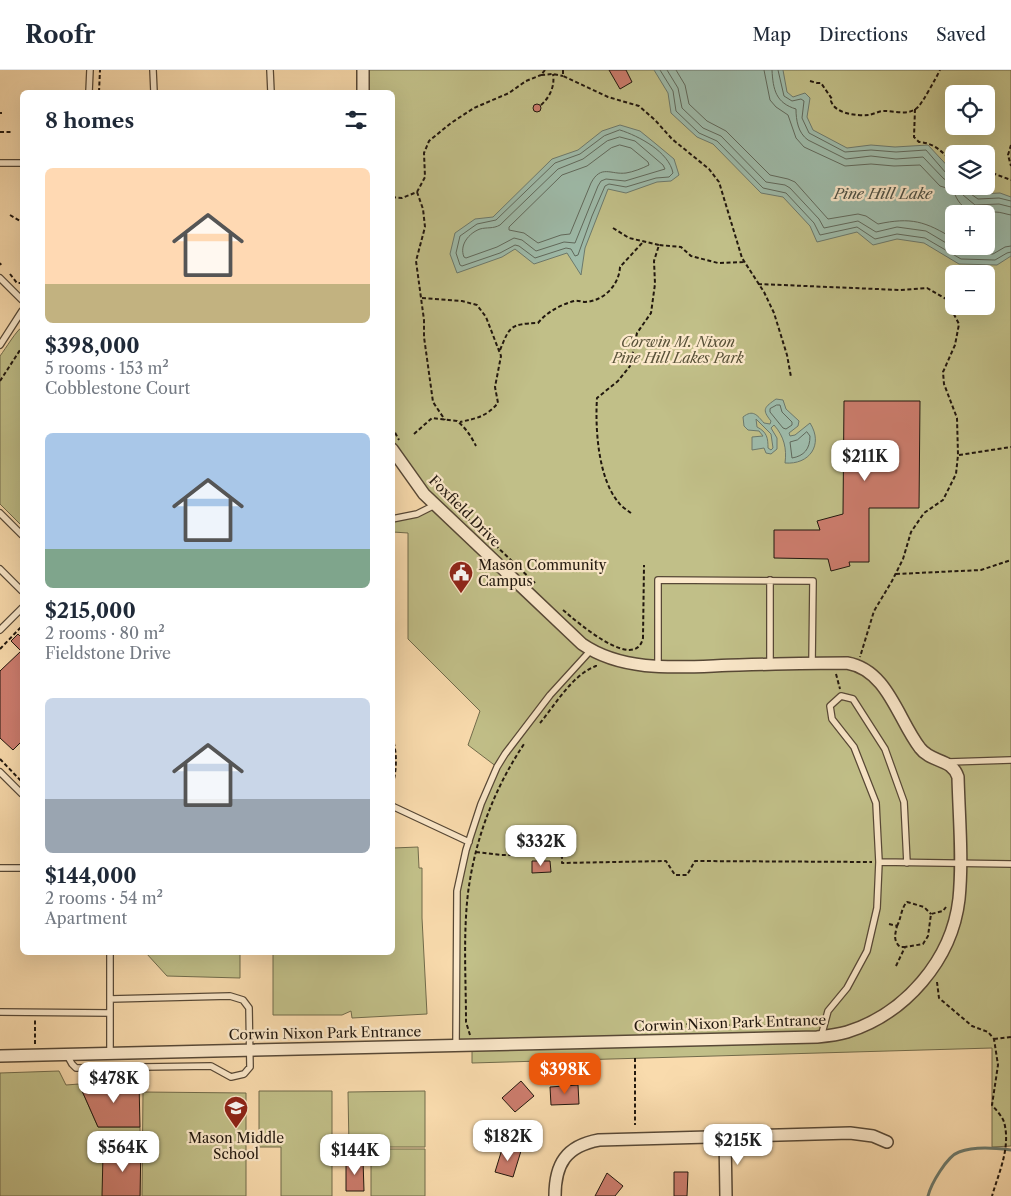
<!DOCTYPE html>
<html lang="en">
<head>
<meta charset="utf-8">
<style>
	:root { --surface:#fff; --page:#f2f2f3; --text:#1f2937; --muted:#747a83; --line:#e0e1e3; --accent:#ea580c }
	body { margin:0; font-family:"Libre Caslon Text",serif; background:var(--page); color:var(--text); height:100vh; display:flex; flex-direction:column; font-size:19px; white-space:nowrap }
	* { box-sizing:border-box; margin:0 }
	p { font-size:16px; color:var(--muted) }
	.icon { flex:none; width:28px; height:28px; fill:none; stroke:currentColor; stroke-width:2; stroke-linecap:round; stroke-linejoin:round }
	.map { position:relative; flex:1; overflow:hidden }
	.drawer { position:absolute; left:20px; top:20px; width:375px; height:865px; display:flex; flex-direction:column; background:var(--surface); border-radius:8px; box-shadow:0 5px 20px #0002 }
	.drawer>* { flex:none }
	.tools { position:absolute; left:945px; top:15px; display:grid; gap:10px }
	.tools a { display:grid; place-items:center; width:50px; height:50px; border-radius:8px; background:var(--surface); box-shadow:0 5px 20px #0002; font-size:25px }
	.price { position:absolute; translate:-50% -42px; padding:0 11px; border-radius:10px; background:#fff; color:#222; font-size:16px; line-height:32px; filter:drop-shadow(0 1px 2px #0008) }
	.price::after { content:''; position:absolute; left:50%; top:30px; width:15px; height:11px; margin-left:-8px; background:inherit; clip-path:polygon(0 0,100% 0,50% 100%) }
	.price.on { background:var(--accent); color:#fff }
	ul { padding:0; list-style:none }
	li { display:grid; align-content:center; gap:10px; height:265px; padding:0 25px }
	li span { display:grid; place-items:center; height:155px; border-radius:8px; color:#555 }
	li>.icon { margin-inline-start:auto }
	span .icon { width:90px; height:90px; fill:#fffc; stroke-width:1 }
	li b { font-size:21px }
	h2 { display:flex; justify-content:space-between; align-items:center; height:60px; padding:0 25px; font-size:21px }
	header { display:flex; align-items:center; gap:30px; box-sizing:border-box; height:70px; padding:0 25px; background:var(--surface); border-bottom:1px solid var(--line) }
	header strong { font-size:24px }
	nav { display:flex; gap:28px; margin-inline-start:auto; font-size:18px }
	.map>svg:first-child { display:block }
</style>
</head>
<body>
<header>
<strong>Roofr</strong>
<nav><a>Map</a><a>Directions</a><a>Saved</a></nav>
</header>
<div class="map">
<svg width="1011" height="1126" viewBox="0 0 1011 1126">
	<rect width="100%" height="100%" fill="#f9dbad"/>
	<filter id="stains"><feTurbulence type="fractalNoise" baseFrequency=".004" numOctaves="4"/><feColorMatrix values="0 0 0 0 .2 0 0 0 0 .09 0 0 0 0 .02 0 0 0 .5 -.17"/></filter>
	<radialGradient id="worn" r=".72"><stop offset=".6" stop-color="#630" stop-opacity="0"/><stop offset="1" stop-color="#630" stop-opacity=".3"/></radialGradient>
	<path fill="#c1bf88" stroke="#716b4b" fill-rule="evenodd" d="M363 0H1011V1076L992 1077V978L472 993V975H456L457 821 466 780 497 697 468 675 480 641 408 569V463L393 462V449L417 444 435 435 393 379 392 22H363ZM954 24H986V56H954ZM954 84H986V116H954ZM954 144H986V176H954ZM954 204H986V236H954Z
		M22 257V456L0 434V286C6 278 16 261 22 257Z
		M418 777 419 798H422V848L427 944 352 948 351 941 342 945H273V883L392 882 393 778Z
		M146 883H240V908L167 906Z
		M59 1001 66 1015 79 1014 98 1057H140V1126H0V1003Z
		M259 1021H332V1126H281V1077H259Z
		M425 1021V1077H349L348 1022Z
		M143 1022 246 1023V1126H142Z
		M371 1079H425V1126H371Z"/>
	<path fill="#9ebbaa" stroke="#6c796c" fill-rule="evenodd" d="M654 0H783L787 22 793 27 805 23 810 28 807 47 813 60 847 78 871 75 895 77 928 75 954 103V116H970L979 124 1000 123 1011 127V186L997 195 959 194 924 173 897 169 873 175 857 162 817 172 810 156 783 127 761 123 713 74 697 67 671 43 668 23ZM954 144H986V176H954Z
		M620 55 640 61 656 74 674 89 679 105 671 111 657 112 626 123 608 119 585 178 581 205 567 183 534 194 515 179 502 187 457 203 450 184 455 163 475 149 493 147 552 89 578 80 602 61Z
		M776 329 783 330 786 339 799 351 798 356 789 363 790 366 795 365 810 353C824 375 809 395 785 393 787 379 784 366 774 355L771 358 777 368V379L771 384 766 383 764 378 752 380V367L763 366 759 361 748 360 744 356 743 347C753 339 757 345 764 353L770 354 771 351C761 339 765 337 776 329ZM756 349 771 364 773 378 771 380 768 378C768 368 767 362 757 357Z"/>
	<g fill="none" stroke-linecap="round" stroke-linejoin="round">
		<path stroke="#60695c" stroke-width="1" d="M660 0 673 21 676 41 699 63 717 71 763 118 786 123 814 153 820 165 857 157 875 169 897 164 925 168 961 189 995 190 1007 183 1011 182
			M667 0 678 18 682 38 703 58 721 66 766 112 785 115 790 118 819 149 824 158 858 151 876 162 897 157 926 161 963 183 993 184 1005 177 1011 176
			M676 0 685 15 689 34 707 51 726 61 770 105 788 109 795 112 828 149 858 144 866 146 878 154C911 147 925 151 954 169
			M764 0 770 30 776 37 788 45 796 68 804 77 845 96 871 94 894 96 920 95 940 116 953 120C962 144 974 142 995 142 1001 142 1005 144 1011 145
			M772 0C773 20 776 33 796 39 796 50 798 63 808 70L846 89 871 86 896 89 923 87 944 109 954 112
			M778 0 784 26 792 31 801 29 804 31 802 48 809 63 845 82 871 80 896 82 926 80 946 103 954 106
			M620 60C639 66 669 82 673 103L669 107 656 108 626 117 609 114 605 116 592 146 578 185 575 186 571 179 566 178 535 188 519 176 515 175 500 183 462 196 460 195 456 183 460 166 477 154 496 150 555 93 580 84 604 66Z
			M620 67 635 71 663 95 665 99 625 111 606 109 601 111 598 116 575 173 564 172 536 181 522 170 514 168 497 177 466 188 464 187C459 175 469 163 480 159 487 157 493 159 500 155L558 99 583 89 607 71Z
			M620 75 631 78 648 92 649 95C643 98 633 102 626 103 611 105 601 94 591 113L570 164 561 165 538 173 524 163 509 160V157L562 105 587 96 611 78Z
			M961 116 963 125 975 135 999 134 1011 137
			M967 116 968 122 978 129 999 128 1011 131
			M777 335H780L782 342 792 352V355L786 359 783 358 770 342V339Z
			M807 362 810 366C810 379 804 386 792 388L790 372 797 370Z"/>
		<path stroke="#6c796c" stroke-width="3" d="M928 1126C931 1114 947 1086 959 1082 975 1076 995 1078 1011 1080"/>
	</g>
	<path fill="#cd7d6e" stroke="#21170e" d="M609 0H626L632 12 620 19Z
		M533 38a4 4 0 1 1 8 0a4 4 0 1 1-8 0Z
		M844 331H920L919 438H869V492H849L850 496 831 501 828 489 774 488V460H820L817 451 843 444Z
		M18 564 22 568V671L13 680 0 668V601L21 581 11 571Z
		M532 791H550L551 802 532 803Z
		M521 1011 534 1026 515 1042 502 1028Z
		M139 1012 140 1057H98L79 1014Z
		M578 1015 579 1034 551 1035 550 1017Z
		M128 1072 141 1073 140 1126H102L103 1084H128Z
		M503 1076 521 1081 513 1107 495 1102Z
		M363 1090 364 1121H346V1091Z
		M674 1102H688L687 1126H674Z
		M607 1103 623 1116 615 1126H595Z"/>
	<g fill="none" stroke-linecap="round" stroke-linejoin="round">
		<defs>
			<path id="service" d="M153 0 154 22
				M270 0 271 22
				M89 22 90 0
				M0 93H22
				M0 208 22 230
				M0 275 22 241
				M0 443 22 465
				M392 449 417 444 435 435
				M0 499 22 521
				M0 560 22 538
				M770 594V510
				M658 597V510L813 511 812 593
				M948 692 1011 690
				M0 702 22 724
				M392 736 469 772
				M879 792 876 733 854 677 832 649 830 636 841 626 853 629 885 679 904 732 907 793
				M0 798H22
				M110 882V984
				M0 942 110 943
				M821 967 828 941 847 918 867 881 877 838 879 792 1011 794
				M456 975 457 821 466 780 481 734 497 697 505 684 550 625 591 580
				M67 985 72 994 76 998 211 996 231 1007 244 1004 250 997 249 938 243 930 230 926 110 929"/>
			<path id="minor" d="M363 0V22
				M0 986 817 967C827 966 837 965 847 962 905 944 952 890 959 829 963 789 959 747 958 707 952 688 931 693 920 678 898 650 888 600 847 593 811 593 775 594 739 595 688 596 627 605 582 574L424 424 392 379
				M725 1066 726 1126
				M555 1126C555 1094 566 1076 599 1070L850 1063 873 1066 887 1072"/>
		</defs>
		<use href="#service" stroke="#574836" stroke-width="8"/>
		<use href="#minor" stroke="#574836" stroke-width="14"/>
		<path stroke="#21170e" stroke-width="2" stroke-dasharray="4 2.5" stroke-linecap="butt" d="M545 0 541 5 553 4 563 6
			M563 0V6L608 27 639 36 655 50 672 69 709 99 719 112 742 188 764 222 774 243 787 285 791 307
			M810 11 817 13H821L832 29 831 31C835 44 857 46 869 45 874 44 879 41 884 41 895 41 909 46 918 37 923 32 936 8 940 0
			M99 22 100 0
			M541 35C550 27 555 16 553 4
			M915 39 914 67 919 72C935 73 944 83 954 95
			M0 43H2
			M0 62H13
			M1011 75 1008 85 1011 96
			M986 104 992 103 1011 110
			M417 122 423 139 425 157 416 191 424 250V267L433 332 445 350
			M392 127 402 128 417 122 425 107 424 83 429 71 451 53 474 38 509 23 526 11 541 5
			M10 145 22 152
			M613 158 629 168 659 175
			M0 193 1 195
			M10 204 17 213H22
			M758 214 900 220 927 218 946 229 959 254 955 275 943 302 944 314 957 348 958 385 956 404 943 430 924 443 911 462 903 489 892 511 874 541 860 587
			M422 228 462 231 477 235 486 247 501 286 495 317 498 333C486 347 477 348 460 352
			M500 280C510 256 510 254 538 253 547 242 560 235 574 231 578 230 581 232 585 232 604 231 619 215 620 197L643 172
			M0 311 22 277
			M392 357 399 370
			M414 364 432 348 457 351C465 357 471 366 476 376
			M959 385 1011 377
			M453 435 535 513
			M631 443C627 440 622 437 619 433 598 409 595 358 597 328L618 311 630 296 637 263 651 243 655 214 654 191 659 175 681 177 691 186 718 193 744 192
			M896 504 981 500 1011 490
			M563 540C576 551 635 603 643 568L644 495
			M0 579 22 556
			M836 604 840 619
			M540 653C556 634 572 605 596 596V594
			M392 666C397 682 397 697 393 714
			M0 689 22 712
			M476 782 501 785H559L562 787V793L666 791 675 805H687L695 791 872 792
			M889 854 897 856C895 865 893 870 900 877H905
			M897 856C901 849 901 838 907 832L924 837 931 844
			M896 896 905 877 923 874 928 866 931 844 943 841 946 837
			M937 912 939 928 972 956 988 962 994 969 998 995 992 1035C996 1040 1002 1046 1004 1052 1011 1077 999 1102 992 1126
			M661 959 682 954 758 956 816 953
			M470 965 466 952C466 910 463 866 468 823 475 769 494 719 524 674
			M994 969 1011 967
			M35 974V950
			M635 988V1055"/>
		<use href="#service" stroke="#fbe8ca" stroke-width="5.5"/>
		<use href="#minor" stroke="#fbe8ca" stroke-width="11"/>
	</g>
	<defs>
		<symbol id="civic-pin" viewBox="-11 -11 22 30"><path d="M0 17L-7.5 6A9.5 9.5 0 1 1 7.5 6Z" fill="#8f2418" stroke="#fbe8ca"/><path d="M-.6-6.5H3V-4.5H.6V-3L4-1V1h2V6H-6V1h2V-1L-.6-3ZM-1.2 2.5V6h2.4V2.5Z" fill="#fff"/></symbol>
		<symbol id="school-pin" viewBox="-11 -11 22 30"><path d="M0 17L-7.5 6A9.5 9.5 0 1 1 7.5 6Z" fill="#8f2418" stroke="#fbe8ca"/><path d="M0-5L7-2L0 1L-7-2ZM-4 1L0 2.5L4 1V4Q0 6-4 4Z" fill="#fff"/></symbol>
	</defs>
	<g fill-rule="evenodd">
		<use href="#civic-pin" x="447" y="489" width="28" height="38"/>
		<use href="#school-pin" x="222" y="1024" width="28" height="38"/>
	</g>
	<g text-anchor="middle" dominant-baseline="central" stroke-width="4.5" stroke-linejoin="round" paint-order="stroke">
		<g font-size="14" font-style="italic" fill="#595239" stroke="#fbe8ca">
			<text x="678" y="272">Corwin M. Nixon<tspan x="678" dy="16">Pine Hill Lakes Park</tspan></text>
		</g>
		<g font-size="14" fill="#21170e" stroke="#fbe8ca">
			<text transform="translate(465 441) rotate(45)">Foxfield Drive</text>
			<text transform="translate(730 953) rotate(-2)">Corwin Nixon Park Entrance</text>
			<text transform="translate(325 963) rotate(-1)">Corwin Nixon Park Entrance</text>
		</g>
		<g font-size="14" fill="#21170e" stroke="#fbe8ca" text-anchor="start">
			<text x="478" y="495">Mason Community<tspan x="478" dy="16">Campus</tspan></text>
			<text x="236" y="1068" text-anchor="middle">Mason Middle<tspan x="236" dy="16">School</tspan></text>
		</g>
		<g font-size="15" font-style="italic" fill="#4d5045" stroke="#fbe8ca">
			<text x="883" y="123">Pine Hill Lake</text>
		</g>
	</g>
	<rect width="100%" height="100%" filter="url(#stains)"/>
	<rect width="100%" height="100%" fill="url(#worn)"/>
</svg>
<div class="tools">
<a><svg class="icon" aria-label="locate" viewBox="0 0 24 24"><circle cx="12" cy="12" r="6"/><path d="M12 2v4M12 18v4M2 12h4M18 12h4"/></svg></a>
<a><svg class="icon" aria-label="layers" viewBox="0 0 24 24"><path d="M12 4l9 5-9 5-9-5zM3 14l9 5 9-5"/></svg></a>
<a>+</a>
<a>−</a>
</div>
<b class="price" style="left:865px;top:412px">$211K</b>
<b class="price" style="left:541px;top:797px">$332K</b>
<b class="price on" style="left:565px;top:1025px">$398K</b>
<b class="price" style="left:114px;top:1034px">$478K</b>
<b class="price" style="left:508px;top:1092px">$182K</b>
<b class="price" style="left:738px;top:1096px">$215K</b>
<b class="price" style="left:123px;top:1103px">$564K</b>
<b class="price" style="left:355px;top:1106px">$144K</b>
<section class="drawer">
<h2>8 homes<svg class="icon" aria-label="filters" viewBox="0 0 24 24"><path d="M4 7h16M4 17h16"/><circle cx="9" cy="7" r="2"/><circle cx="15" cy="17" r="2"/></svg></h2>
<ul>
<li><span style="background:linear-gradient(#ffd9b3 75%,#c2b280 0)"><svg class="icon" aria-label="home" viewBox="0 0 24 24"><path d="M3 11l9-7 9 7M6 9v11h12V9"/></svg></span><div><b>$398,000</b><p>5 rooms · 153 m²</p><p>Cobblestone Court</p></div></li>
<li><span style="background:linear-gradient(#a9c7e8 75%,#7fa58c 0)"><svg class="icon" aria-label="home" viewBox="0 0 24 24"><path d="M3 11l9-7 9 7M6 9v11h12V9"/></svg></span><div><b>$215,000</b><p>2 rooms · 80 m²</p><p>Fieldstone Drive</p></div></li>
<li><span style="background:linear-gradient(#c9d6e8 65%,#9aa5b1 0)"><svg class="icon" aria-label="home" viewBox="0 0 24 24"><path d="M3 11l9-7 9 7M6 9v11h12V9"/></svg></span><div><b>$144,000</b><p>2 rooms · 54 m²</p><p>Apartment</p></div></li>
</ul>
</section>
</div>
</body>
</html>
